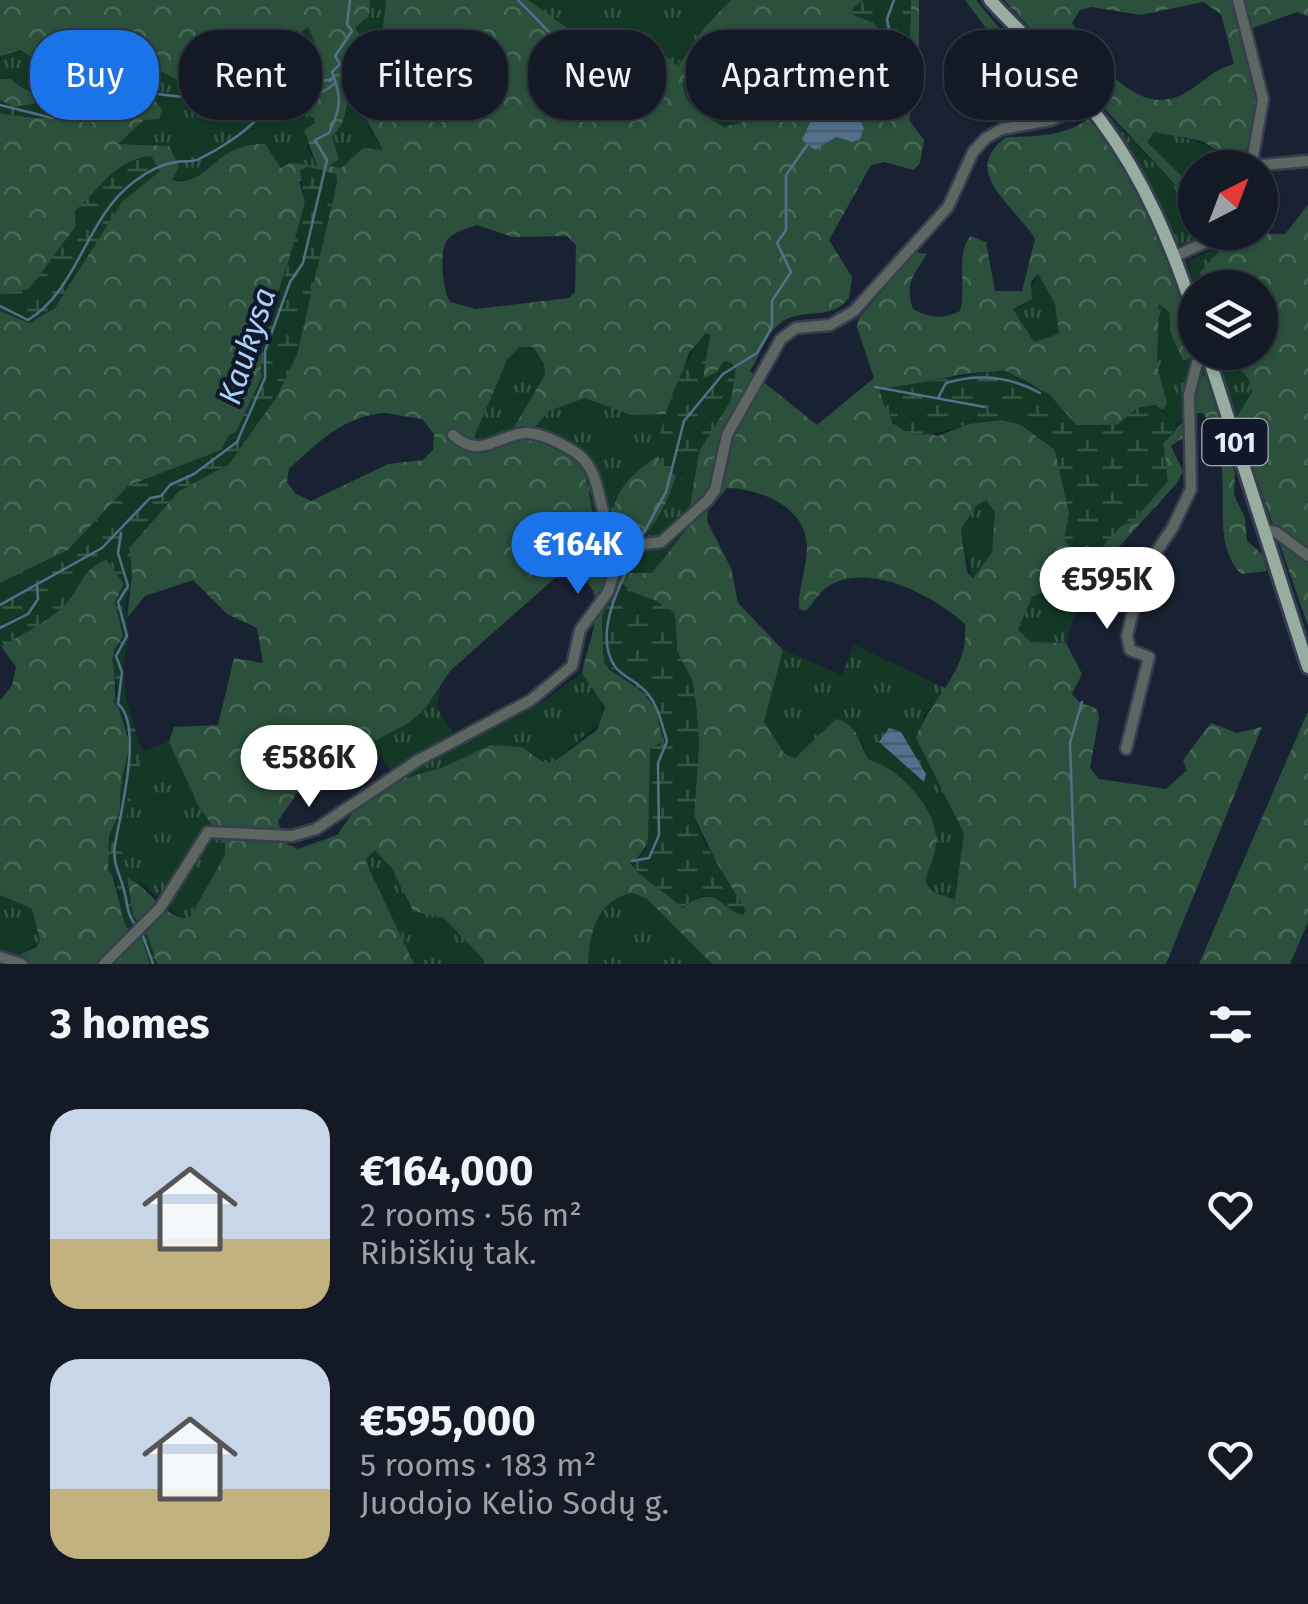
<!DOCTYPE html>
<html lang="en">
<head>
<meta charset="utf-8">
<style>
	:root { --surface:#131a26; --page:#1c232e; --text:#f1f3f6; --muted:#9da1a7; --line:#323843; --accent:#1a73e8 }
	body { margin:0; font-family:"Fira Sans",sans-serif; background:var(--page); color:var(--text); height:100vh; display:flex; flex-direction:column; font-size:38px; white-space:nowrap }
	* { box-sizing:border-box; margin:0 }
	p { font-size:32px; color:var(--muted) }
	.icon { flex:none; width:55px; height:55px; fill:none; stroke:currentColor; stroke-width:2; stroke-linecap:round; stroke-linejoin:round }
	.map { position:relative; height:964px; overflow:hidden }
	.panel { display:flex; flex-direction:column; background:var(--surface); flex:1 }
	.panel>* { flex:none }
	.hud { position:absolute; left:30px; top:30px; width:1250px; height:90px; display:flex; gap:20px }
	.needle { width:65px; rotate:42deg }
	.controls { position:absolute; left:1178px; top:150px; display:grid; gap:20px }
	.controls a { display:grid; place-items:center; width:100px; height:100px; border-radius:50%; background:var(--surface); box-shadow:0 2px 8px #0004,0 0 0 2px var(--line); font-size:50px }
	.price { position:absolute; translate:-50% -85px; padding:0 22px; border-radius:35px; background:#fff; color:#222; font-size:32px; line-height:65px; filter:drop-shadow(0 2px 5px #0008) }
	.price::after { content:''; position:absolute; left:50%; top:60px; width:30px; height:22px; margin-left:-15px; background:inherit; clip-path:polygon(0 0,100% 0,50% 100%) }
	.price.active { background:var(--accent); color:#fff }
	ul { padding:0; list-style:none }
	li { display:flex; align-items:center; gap:30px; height:250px; padding:0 50px }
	li span { display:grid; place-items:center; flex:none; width:280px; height:200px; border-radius:30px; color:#555 }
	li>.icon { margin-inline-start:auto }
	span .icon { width:120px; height:120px; fill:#fffc; stroke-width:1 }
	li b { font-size:42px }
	h2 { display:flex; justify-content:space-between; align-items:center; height:120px; padding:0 50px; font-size:42px }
	.pill { padding:0 35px; border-radius:40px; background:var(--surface); box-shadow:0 2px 8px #0004,0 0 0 2px var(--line); font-size:35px; line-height:90px }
	.pill.active { background:var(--accent); color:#fff }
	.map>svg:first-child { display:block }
</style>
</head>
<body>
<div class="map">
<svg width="1308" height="964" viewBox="0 0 1308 964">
	<defs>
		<pattern id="grass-tufts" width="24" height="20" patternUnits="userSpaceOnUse" patternTransform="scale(2.5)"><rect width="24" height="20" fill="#133926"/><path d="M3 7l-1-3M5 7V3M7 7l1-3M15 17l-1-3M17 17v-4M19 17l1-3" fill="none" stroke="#355646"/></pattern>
		<pattern id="forest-crowns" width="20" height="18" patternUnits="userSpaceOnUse" patternTransform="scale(2.5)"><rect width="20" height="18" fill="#2b513c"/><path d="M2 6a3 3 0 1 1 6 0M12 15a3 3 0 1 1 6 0" fill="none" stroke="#4a6a59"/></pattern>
		<pattern id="wetland-marsh" width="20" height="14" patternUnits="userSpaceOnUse" patternTransform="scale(2.5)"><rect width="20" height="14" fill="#133926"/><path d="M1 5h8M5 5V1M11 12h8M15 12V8" fill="none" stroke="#355646"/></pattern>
		<pattern id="water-rules" width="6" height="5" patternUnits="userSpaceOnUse" patternTransform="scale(2.5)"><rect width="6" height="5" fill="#53708d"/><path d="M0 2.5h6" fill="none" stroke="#4b5969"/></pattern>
	</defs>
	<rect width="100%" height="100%" fill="#192233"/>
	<path fill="url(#grass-tufts)" fill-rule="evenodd" d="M370 0H386L378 72 382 87 368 128 383 150 346 162 342 169 329 166 335 162 331 136 367 65 370 47 355 28Z
		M528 0H731L704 28 677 66 654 47 634 52 639 81 634 90H621L600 52Z
		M307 27 314 41 302 74 253 82 244 88 228 86 210 104 240 119 299 112 315 118 307 149 317 166 207 167 196 181 171 179 179 166 144 144 118 145 144 120 159 119 19 88 11 79H0V56L20 50C67 89 87 65 138 65 156 65 166 78 181 80 210 83 254 68 278 52 289 45 297 34 307 27Z
		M711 61 728 69 751 97 742 122 724 127C704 115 683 108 683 82Z
		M1107 114 1195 206 1191 218 1195 232 1222 233 1185 248 1176 243Z
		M1255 120 1246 167 1195 168V189L1147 142 1154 132C1186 136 1208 145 1235 160L1242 155Z
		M1230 240 1211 281 1219 287 1195 288V294L1188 262Z
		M1038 274 1055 304 1060 334 1034 343 1013 308 1023 306Z
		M1180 292 1195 334V352L1201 353 1210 381 1194 393 1196 413 1177 423 1163 410 1167 403 1157 366 1159 302 1169 312 1171 335 1193 357Z
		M519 347H533L544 364 545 375 504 444 482 454 474 445 475 435 507 360Z
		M1214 353H1224L1248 378 1252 392 1236 418Z
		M585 398 644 415 669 414 658 456 630 479 614 501 645 535 676 476 683 474 699 452 686 530 652 573H629L599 545 584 469 541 439 535 427 549 411Z
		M986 500 995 512 992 552 972 578 961 529 976 506Z
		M1087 574 1066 643 1031 642 1018 631 1032 597Z
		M854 645 947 689 925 714 916 738 964 833 955 900 931 891 925 880 936 843 877 762 869 761 861 739 836 719 794 759 784 753 763 722 783 650 842 675ZM901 732 920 764 923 782 879 742Z
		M582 673 600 696 603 720 552 763 543 762 530 751 490 745 444 767 398 780 371 743 424 710 441 683 437 708 459 742 535 707Z
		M169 742 199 807 225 843V855L190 917 182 920 144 885 127 877 121 842 142 751Z
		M378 850 400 882 409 906 444 918 488 964H414L365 859 369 851Z
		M633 893 647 898 712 964H588C590 933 596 900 633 893Z
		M0 895 32 909 40 941 16 958 0 962Z"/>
	<path fill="url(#forest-crowns)" fill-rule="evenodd" d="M0 0H370L369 15 355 28 370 47C367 66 359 76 351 93 344 108 347 124 332 136L339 159 329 166 341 168 363 148 383 150 366 119 382 87 378 72 386 0H528L601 52 621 90H634L639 81 634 52 642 44 654 47 678 66 704 28 731 0H863L852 13 874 23 890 46 910 37 911 0H919V61L909 120 924 140 920 163 914 170 884 162 871 165 829 240 852 277 849 298C830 320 813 309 789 318 770 324 760 355 750 371L817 425 874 378 857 327 859 318 915 252 927 254C914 275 904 283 913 309 931 318 942 320 960 311 967 289 955 251 971 236L986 242 995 291H1022L1035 239C1016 206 958 173 1006 137 1039 136 1061 137 1089 119L1121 165 1156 231 1180 292 1193 357 1183 361 1171 334 1169 312 1159 304 1157 365 1167 403 1163 410 1154 405 1117 425H1076C1005 340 971 381 880 389L893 424 938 436 968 424 1001 420 1020 424 1055 450 1070 514 1110 536 1167 482 1163 443 1185 419 1183 438 1171 446 1183 471 1177 483 1108 559 1087 574 1032 597 1018 630 1031 642 1066 643 1082 674 1072 694 1079 702 1097 709 1099 717 1090 768 1099 779 1166 789 1187 770 1183 760 1211 723 1237 733 1262 727 1166 964H712L647 899 633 893C596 900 590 933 588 964H488L444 918 413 911 392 869 375 850 365 860 414 964H157L148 937 133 916 127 877C148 887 171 925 190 917L225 855V843L199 807 169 742 174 727 218 725 234 658 263 663 257 628 227 614 193 580 145 596 127 618 132 575 129 548 179 491 229 464 277 396 297 354 337 182 299 181 305 202 300 227 260 347 262 377 236 433 229 435 222 450 128 486 68 550 0 583V311L30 323C88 288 95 203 152 180L82 205 75 211 76 226C66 241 40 285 25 291 18 294 8 293 0 294V113C45 122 90 119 134 108L137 103C117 98 82 90 70 111L13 107 0 100V79H11C49 121 129 57 162 110L159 119 144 120 118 144 169 146 179 166 172 180C208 189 214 142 265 144L281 168 290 163 317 166 304 130 315 123 314 118 299 112 271 121 260 114 224 121 207 112 213 100 218 105 250 99 244 88 253 82 302 74 314 41 308 27 258 63 212 81 185 84 151 66 58 74 20 50 0 56ZM711 61 728 69 751 97 742 122 724 127C705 115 683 108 683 82ZM477 225 512 237 567 236 576 245 575 292 569 298 476 309 450 302C443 290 438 250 448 239 454 232 468 228 477 225ZM1038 274 1055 304 1059 334 1034 342 1013 309 1032 299 1031 282ZM706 333 710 335 701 373 703 379 716 373 713 426 699 452 686 530 652 573H629L599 545 584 469 573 456 541 439 535 427 549 411 585 398 631 415 669 414 689 353ZM519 347H533L544 364 545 375 504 444 482 454 474 445 475 435 507 360ZM385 413 422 419 434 434 433 450 423 460 388 464 311 501 295 493 287 482 289 469C317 443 345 415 385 413ZM727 488C761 489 806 506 807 547 807 568 798 588 799 609L806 611C812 604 819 593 827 587 867 560 935 596 965 624 970 672 931 697 916 738L964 833 955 900 931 891 925 880C929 868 936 854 936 842 938 809 898 767 869 760 859 745 858 723 836 719L794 759 784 753 764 722 783 650 738 603 731 568 707 521 708 511ZM986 500 995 512 992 552 973 578 967 572 961 529 976 506ZM564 570C618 584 589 636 582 673L605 707 597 730 552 763 543 762 522 747 490 745 444 767 398 780 359 804 337 835 298 849 285 843 278 821 323 755 371 743 407 724 424 710 450 671ZM617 588 675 614 677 651 692 680 696 705 699 744 694 816 721 872 727 904C713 892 696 896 683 908 665 891 644 881 630 863 661 844 649 802 650 772 650 762 659 750 663 741L656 709 644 693 609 669 603 653 602 615Z
		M965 0H976L1023 57 995 40Z
		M1004 0H1231C1245 40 1278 129 1235 161L1202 141 1154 132 1147 142 1195 189V206ZM1203 2 1221 14 1234 64C1209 71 1202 85 1181 95 1134 118 1093 54 1072 23L1080 10 1091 7 1141 15Z
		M1243 0H1308V16L1297 12 1250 29Z
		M1308 205V626L1236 418 1252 392 1248 378 1224 353 1260 352V288L1219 287 1211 281 1201 282 1200 272 1236 233 1285 234Z
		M1203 375 1210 381 1235 473 1234 495 1245 518 1247 541 1263 555 1267 571 1241 574C1203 532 1243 474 1203 413H1196L1194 393Z
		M658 456 676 476C669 498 655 531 634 542L618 535 613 525C610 492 633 473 658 456Z
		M106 559 124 584 115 602 123 636 114 651 115 696 130 745 121 782 120 811 109 836V863L126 927 141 935 150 964H0L36 947 40 941 32 909 0 895V701L12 685 16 667 1 646C25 632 57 615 73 593 86 575 85 570 106 559Z
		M1308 711V922L1290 964H1199Z"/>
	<path fill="url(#wetland-marsh)" d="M863 0H911L910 37 905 47 890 46 874 23 853 15V8Z
		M116 97 138 103C116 126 30 119 0 113V100L13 107 39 103 57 112 70 111 83 100Z
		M151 156 160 171 122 202 55 308 30 323 0 311V294L29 289 76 226 75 211C101 189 114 159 151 156Z
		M308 167 336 174 337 182 297 354 277 396 229 464 179 491 129 547 132 575 125 607 129 637 123 664 126 700 142 751 121 842 133 915 148 937 157 964H150L141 935 126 927 115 877 108 870 109 836 120 811 121 782 130 745 122 711 113 702 118 692 112 659 123 637 115 602 124 584 106 559C75 576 83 587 63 607 46 623 20 635 0 647V583L68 550 128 486 221 450 227 438 236 432 262 377 260 347 273 317 305 202 300 170Z
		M706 333 710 335 703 378 716 373 724 361 730 362 736 368 731 400 689 468 676 476 660 462C652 432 686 355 706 333Z
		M1004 370 1050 395 1076 425H1117L1137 408 1154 405 1177 423 1175 432 1163 443 1168 481 1132 522 1121 526 1092 558 1075 553 1064 539 1069 514 1055 450C1039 438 1022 420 1001 420 947 418 901 470 879 389Z
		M622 583C635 599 657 595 675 614L677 651 692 680 696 705 699 744 694 816 704 842 746 911 743 915C720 910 713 879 683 908 665 891 644 881 630 863L645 852 648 840 650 749 663 741 656 709 644 693 604 663 602 615Z"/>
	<path fill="url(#water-rules)" d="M822 111 859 118 864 128 860 139 853 142 836 137 815 150 802 140 812 118Z
		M889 728 901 732 926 774 924 782 879 742Z"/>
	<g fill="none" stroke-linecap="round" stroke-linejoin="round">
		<path stroke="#53708d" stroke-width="2.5" d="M518 0 550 33 594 58
			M0 105 52 118 128 108 140 98 157 94 183 97 237 90 250 95 333 79
			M857 120 864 105 862 55 869 46 891 37 887 19 894 0
			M0 306 28 320C79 289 86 216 135 181 147 172 161 164 176 162 183 160 193 163 199 159 218 150 241 135 254 122 274 103 318 101 336 82
			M875 387 985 407
			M938 398 946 383C979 373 1011 377 1040 393
			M121 533 118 553 128 586 118 602 127 636 116 656 122 672 118 704C144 725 120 814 115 845 112 863 120 874 124 890 128 904 126 913 136 926
			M639 541 666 492 684 421 723 374 757 353 772 327V301L791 272 777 243 786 230V175L807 145
			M0 605 102 548 150 498 161 496 170 485 194 474 237 442 265 378V351L290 282 303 263 327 160 315 140 329 133C341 108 342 97 332 72L340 64 335 56 352 31 347 24 350 0
			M0 628 28 614 38 599 37 586
			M632 861 649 858 659 835 658 763 667 741C661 721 657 700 641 687 633 680 622 675 616 668 591 635 622 580 637 550
			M1075 887 1070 743 1082 702
			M142 933 153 964"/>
		<defs>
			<path id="minor" d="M1238 0 1263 99 1251 168
				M1251 166 1308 161
				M1175 256 1229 232
				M453 435C481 460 495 436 525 433 541 432 562 444 575 452 608 474 593 522 622 547
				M1263 530 1276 532 1308 556
				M622 547 661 542 707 501 715 490 727 435 781 339 796 328 830 325 854 311 948 207 973 152 986 138 1002 129 1051 120 1088 105
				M1126 749 1149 657 1130 650 1127 636 1142 573 1173 527 1191 489 1189 395 1197 363 1207 355
				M0 957 22 964
				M104 964 160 908 208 832 292 836 316 829 417 761 531 700 572 666 580 630 608 592 622 547"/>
			<path id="major" d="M990 0C1027 40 1068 77 1101 121 1145 180 1172 246 1195 316
				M1207 352 1308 667"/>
		</defs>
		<use href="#minor" stroke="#363e4f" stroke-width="15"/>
		<use href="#major" stroke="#363e4f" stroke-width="18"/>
		<use href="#minor" stroke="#5d6761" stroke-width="10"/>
		<use href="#major" stroke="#97ad9f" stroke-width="12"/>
	</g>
	<g text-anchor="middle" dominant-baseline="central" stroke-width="8" stroke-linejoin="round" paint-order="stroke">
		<rect fill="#101829" stroke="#a6acbb" stroke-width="2.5" x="1202.5" y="419" width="65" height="46" rx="8"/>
		<g font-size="28" font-weight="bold" fill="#e6ecf9">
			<text x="1235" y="442">101</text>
		</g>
		<g font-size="32" font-style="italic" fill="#a9d1f8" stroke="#101829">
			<text transform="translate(247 346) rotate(-72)">Kaukysa</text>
		</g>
	</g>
</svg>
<div class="controls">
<a><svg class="needle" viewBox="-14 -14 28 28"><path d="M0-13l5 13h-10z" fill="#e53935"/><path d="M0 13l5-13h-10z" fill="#9da1a7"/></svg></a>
<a><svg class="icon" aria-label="layers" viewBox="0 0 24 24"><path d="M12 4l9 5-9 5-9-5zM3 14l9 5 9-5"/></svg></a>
</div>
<b class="price active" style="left:578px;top:597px">€164K</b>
<b class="price" style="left:1107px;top:632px">€595K</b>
<b class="price" style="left:309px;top:810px">€586K</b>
<div class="hud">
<a class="pill active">Buy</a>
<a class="pill">Rent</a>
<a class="pill">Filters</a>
<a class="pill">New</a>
<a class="pill">Apartment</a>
<a class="pill">House</a>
</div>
</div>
<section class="panel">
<h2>3 homes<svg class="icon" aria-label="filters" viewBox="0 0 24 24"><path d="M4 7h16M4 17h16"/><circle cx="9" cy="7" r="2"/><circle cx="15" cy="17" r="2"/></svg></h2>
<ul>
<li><span style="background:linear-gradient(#c9d6e8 65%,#c2b280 0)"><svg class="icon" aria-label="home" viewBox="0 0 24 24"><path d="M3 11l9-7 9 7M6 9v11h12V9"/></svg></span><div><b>€164,000</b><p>2 rooms · 56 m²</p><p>Ribiškių tak.</p></div><svg class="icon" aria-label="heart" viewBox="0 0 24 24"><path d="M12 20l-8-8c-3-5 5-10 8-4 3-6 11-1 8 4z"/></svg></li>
<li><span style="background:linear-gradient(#c9d6e8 65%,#c2b280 0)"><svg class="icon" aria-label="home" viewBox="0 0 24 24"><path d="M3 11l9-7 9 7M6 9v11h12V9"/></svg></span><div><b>€595,000</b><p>5 rooms · 183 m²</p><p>Juodojo Kelio Sodų g.</p></div><svg class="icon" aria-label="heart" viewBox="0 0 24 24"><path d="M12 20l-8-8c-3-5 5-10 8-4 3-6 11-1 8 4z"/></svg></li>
</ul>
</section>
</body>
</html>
